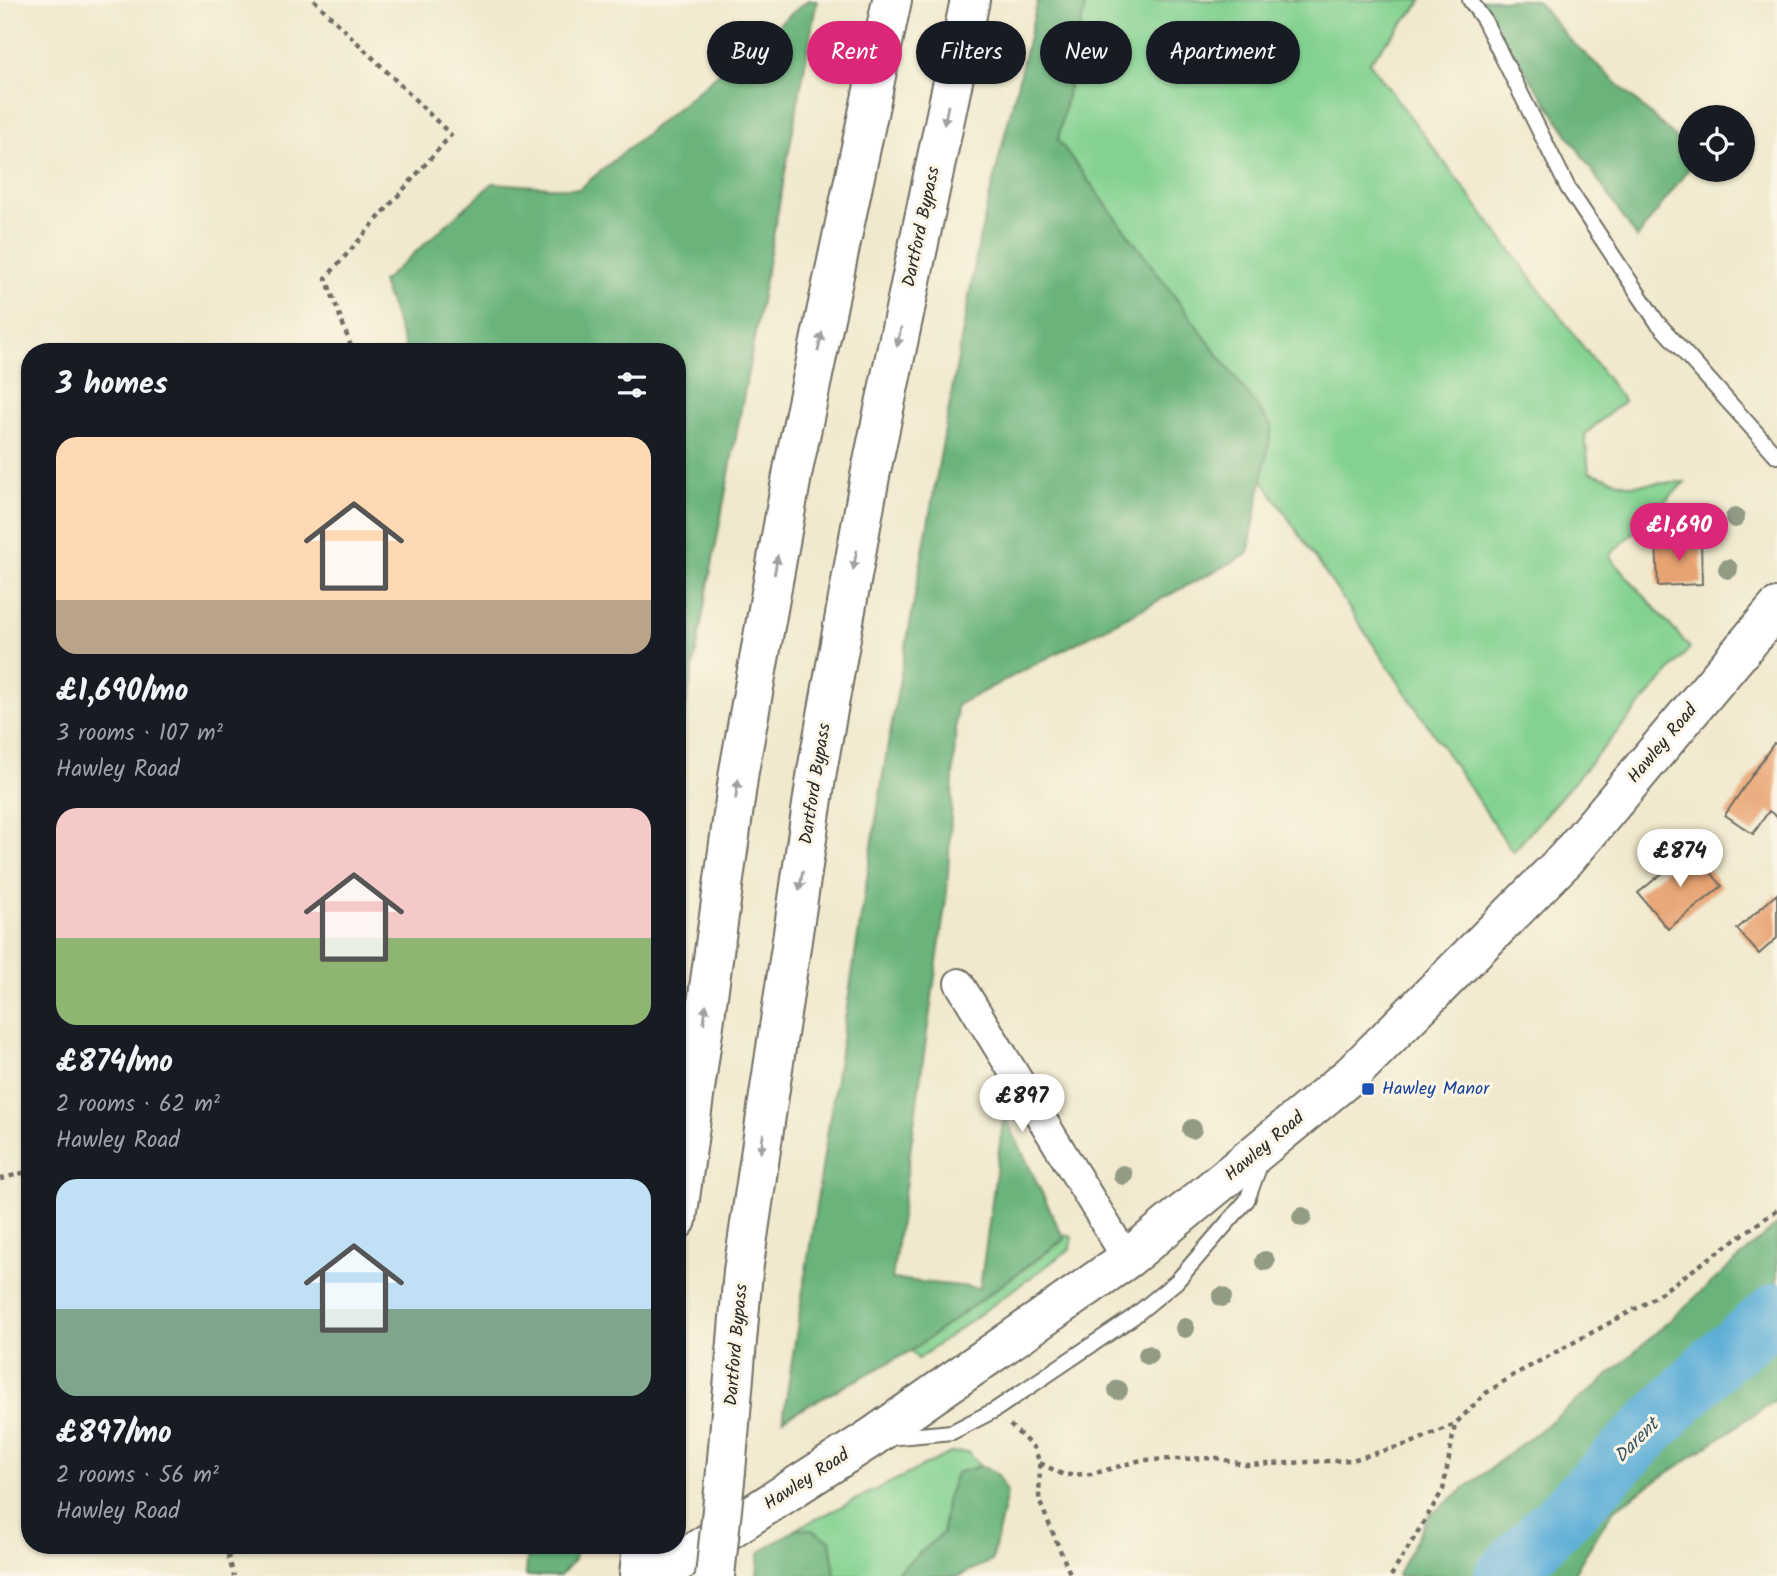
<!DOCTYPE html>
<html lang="en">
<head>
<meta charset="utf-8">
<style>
	:root { --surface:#171b24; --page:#242831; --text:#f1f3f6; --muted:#9ea1a6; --accent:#db2777 }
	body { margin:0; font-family:Kalam,sans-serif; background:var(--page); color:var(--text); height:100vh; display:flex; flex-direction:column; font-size:26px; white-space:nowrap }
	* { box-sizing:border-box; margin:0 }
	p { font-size:23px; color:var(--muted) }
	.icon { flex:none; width:38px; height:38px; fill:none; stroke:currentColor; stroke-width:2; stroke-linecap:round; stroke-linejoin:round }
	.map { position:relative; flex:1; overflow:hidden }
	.panel { position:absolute; left:21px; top:343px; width:665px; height:1211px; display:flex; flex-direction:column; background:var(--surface); border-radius:28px; box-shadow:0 2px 5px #0004 }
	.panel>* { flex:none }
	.guide { position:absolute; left:707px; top:21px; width:665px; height:63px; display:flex; gap:14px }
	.buttons { position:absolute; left:1678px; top:105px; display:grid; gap:14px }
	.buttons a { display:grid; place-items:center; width:77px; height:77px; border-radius:50%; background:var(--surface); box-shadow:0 2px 5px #0004; font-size:35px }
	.price { position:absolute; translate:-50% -60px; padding:0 16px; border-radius:24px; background:#fff; color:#222; font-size:23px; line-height:46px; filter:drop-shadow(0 2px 4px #0008) }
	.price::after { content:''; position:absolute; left:50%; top:42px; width:21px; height:16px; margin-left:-10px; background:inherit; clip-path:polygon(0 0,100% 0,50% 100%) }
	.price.current { background:var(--accent); color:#fff }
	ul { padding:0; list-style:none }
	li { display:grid; align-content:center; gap:14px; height:371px; padding:0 35px }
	li span { display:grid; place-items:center; height:217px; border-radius:21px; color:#555 }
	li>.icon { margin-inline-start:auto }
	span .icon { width:126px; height:126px; fill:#fffc; stroke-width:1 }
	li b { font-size:30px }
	h2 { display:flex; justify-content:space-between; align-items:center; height:84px; padding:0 35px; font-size:30px }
	.pill { padding:0 24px; border-radius:32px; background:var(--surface); box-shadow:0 2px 5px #0004; font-size:24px; line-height:63px }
	.pill.current { background:var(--accent); color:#fff }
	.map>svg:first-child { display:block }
</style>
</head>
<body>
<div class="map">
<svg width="1777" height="1576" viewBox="0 0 1777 1576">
	<rect width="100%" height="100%" fill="#fcf5e5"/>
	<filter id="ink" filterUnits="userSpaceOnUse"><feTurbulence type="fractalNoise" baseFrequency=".0143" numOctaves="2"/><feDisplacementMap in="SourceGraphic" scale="14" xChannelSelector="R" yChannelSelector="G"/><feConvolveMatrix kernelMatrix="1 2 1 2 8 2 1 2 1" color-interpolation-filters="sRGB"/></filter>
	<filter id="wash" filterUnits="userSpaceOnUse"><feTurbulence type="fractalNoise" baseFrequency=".00686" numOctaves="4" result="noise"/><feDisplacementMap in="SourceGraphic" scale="28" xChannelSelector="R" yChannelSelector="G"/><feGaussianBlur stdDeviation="1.57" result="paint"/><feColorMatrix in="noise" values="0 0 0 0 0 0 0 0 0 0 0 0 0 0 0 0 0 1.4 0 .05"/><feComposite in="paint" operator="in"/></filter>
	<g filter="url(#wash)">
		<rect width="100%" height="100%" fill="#f0e9cd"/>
		<path fill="#84d291" stroke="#587e5e" stroke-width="2" d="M1086 0H1423L1369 62 1624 401 1585 434 1589 472 1629 485 1685 482 1609 556 1690 648 1513 852 1262 479 1272 427 1058 140Z
			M1064 1235 1072 1237 1070 1249 918 1359 911 1351 1064 1240Z
			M969 1452 980 1466 956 1473 946 1501 943 1533 893 1576H835L830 1540 796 1529 950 1453Z"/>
		<path fill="#6bb47b" stroke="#4b7053" stroke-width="2" d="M808 0H817L677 754V352H407L382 282 493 183 579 189Z
			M1038 0H1086L1058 140 1272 427 1248 554 957 705 947 892 892 1279 980 1288 1004 1114 1064 1239 911 1351 783 1419 886 756 980 236Z
			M1478 0H1536L1568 38 1690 151V167L1637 238Z
			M1777 1224V1399L1613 1510 1572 1576H1397L1428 1517 1600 1383Z
			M980 1466 997 1473 1007 1493 992 1561 958 1576H893L943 1533 946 1501 956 1473Z
			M796 1529 812 1530 830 1540 835 1576H757L759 1553Z
			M528 1545H576L574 1560 560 1576H526Z"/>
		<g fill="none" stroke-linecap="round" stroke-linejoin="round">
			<path stroke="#5baed7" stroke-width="58" d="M1503 1576 1718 1360 1777 1312"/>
		</g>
		<g id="blocks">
			<path fill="#e8a372" d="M1701 540 1702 584 1658 586 1656 541Z
				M1774 743 1777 745V817L1769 811 1753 834 1725 815Z
				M1692 849 1722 886 1668 929 1638 893Z
				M1777 894V938L1759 954 1737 929Z"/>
		</g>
	</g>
	<g filter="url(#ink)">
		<use href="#blocks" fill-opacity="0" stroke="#706e64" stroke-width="2"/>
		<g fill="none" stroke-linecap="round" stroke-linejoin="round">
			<defs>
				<path id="lane" d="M1470 0 1484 20 1568 188 1657 322 1777 456
					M888 1438 952 1432 995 1410 1133 1317 1177 1281 1247 1200 1261 1162"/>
				<path id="street" d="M959 983 1127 1259"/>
				<path id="primary" d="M657 1576 871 1438 1127 1259 1351 1075 1566 859 1777 608"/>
				<path id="highway" d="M677 1220 739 771 793 470 892 0
					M726 1471 743 1271 817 771 870 476 970 0
					M639 1576 642 1545"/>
			</defs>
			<use href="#lane" stroke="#706e64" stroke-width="18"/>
			<use href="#street" stroke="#706e64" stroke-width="32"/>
			<use href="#primary" stroke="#706e64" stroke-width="42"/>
			<use href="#highway" stroke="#706e64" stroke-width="42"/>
			<path stroke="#706e64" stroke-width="4.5" stroke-dasharray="5 5" stroke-linecap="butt" d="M314 0 451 135 326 278 353 352
				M0 1179 30 1171
				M1010 1425 1034 1448 1040 1463 1039 1500 1071 1576
				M1040 1463 1064 1475 1092 1474 1141 1460 1217 1458 1246 1465 1352 1460 1411 1443 1455 1424 1486 1393 1512 1376 1648 1302 1777 1210
				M225 1545 234 1576
				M1391 1576 1443 1490 1455 1425"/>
			<use href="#lane" stroke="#fff" stroke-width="14"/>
			<use href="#street" stroke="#fff" stroke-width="28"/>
			<use href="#primary" stroke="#fff" stroke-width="38"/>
			<use href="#highway" stroke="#fff" stroke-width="38"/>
			<defs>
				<path id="highway-bridge" d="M715 1576 726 1471"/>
			</defs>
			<use href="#highway-bridge" stroke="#706e64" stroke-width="42" stroke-linecap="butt"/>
			<use href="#highway-bridge" stroke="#fff" stroke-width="38"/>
		</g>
		<g fill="#929c85">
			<circle cx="1735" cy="518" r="10"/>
			<circle cx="1728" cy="569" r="10"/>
			<circle cx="1192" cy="1129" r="10"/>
			<circle cx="1123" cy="1175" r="10"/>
			<circle cx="1302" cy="1217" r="10"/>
			<circle cx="1265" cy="1261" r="10"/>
			<circle cx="1222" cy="1297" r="10"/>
			<circle cx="1185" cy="1328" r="10"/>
			<circle cx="1148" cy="1355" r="10"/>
			<circle cx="1118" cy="1390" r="10"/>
		</g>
		<defs><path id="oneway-solid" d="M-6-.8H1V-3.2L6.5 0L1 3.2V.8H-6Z" transform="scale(1.75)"/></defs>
		<g fill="#a0a0a0">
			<use href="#oneway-solid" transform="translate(946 115) rotate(102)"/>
			<use href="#oneway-solid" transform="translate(899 337) rotate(102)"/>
			<use href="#oneway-solid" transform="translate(820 342) rotate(-78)"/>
			<use href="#oneway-solid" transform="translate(855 560) rotate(100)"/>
			<use href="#oneway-solid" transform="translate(776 565) rotate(-80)"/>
			<use href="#oneway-solid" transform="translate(737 789) rotate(-82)"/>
			<use href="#oneway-solid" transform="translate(801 881) rotate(99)"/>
			<use href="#oneway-solid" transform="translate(705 1014) rotate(-82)"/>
			<use href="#oneway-solid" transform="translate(762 1143) rotate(98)"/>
		</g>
	</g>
	<rect fill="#1a4fb4" stroke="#fcf5e5" stroke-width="2.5" x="1361" y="1082" width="14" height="14" rx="3.5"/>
	<g text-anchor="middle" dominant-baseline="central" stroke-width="6" stroke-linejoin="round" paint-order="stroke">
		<g font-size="18" fill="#2b2b2b" stroke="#fcf5e5">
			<text transform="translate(922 227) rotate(-78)">Dartford Bypass</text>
			<text transform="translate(1663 744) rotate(-50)">Hawley Road</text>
			<text transform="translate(816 784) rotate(-81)">Dartford Bypass</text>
			<text transform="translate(1265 1147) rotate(-40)">Hawley Road</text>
			<text transform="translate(737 1345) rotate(-85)">Dartford Bypass</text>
			<text transform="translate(807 1480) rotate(-33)">Hawley Road</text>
		</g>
		<g font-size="18" fill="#164399" stroke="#fcf5e5" text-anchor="start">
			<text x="1382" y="1089">Hawley Manor</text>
		</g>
		<g font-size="19" font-style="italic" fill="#3c5967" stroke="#fcf5e5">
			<text transform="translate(1637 1441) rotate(-45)">Darent</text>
		</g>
	</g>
</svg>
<div class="buttons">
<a><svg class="icon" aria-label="locate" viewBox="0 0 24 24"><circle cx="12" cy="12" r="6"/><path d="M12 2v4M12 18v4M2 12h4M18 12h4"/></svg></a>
</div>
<b class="price current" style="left:1679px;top:563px">£1,690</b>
<b class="price" style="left:1680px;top:889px">£874</b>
<b class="price" style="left:1022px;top:1134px">£897</b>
<div class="guide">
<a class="pill">Buy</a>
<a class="pill current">Rent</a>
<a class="pill">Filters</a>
<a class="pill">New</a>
<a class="pill">Apartment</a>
</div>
<section class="panel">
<h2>3 homes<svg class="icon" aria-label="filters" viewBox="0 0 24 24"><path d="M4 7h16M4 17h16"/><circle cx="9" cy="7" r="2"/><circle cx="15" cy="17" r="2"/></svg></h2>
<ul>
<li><span style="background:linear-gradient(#ffd9b3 75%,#b9a48a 0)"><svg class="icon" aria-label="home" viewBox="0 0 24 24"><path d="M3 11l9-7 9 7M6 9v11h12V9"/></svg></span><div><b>£1,690/mo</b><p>3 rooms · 107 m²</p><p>Hawley Road</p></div></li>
<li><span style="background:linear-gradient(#f6c9c9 60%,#8fb573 0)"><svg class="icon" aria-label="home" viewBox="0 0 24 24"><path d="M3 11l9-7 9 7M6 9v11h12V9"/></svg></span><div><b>£874/mo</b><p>2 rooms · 62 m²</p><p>Hawley Road</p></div></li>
<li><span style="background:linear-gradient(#bfe0f5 60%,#7fa58c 0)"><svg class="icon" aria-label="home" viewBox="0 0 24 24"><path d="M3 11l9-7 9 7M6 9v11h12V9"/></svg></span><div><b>£897/mo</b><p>2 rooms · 56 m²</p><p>Hawley Road</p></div></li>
</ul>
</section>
</div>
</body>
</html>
